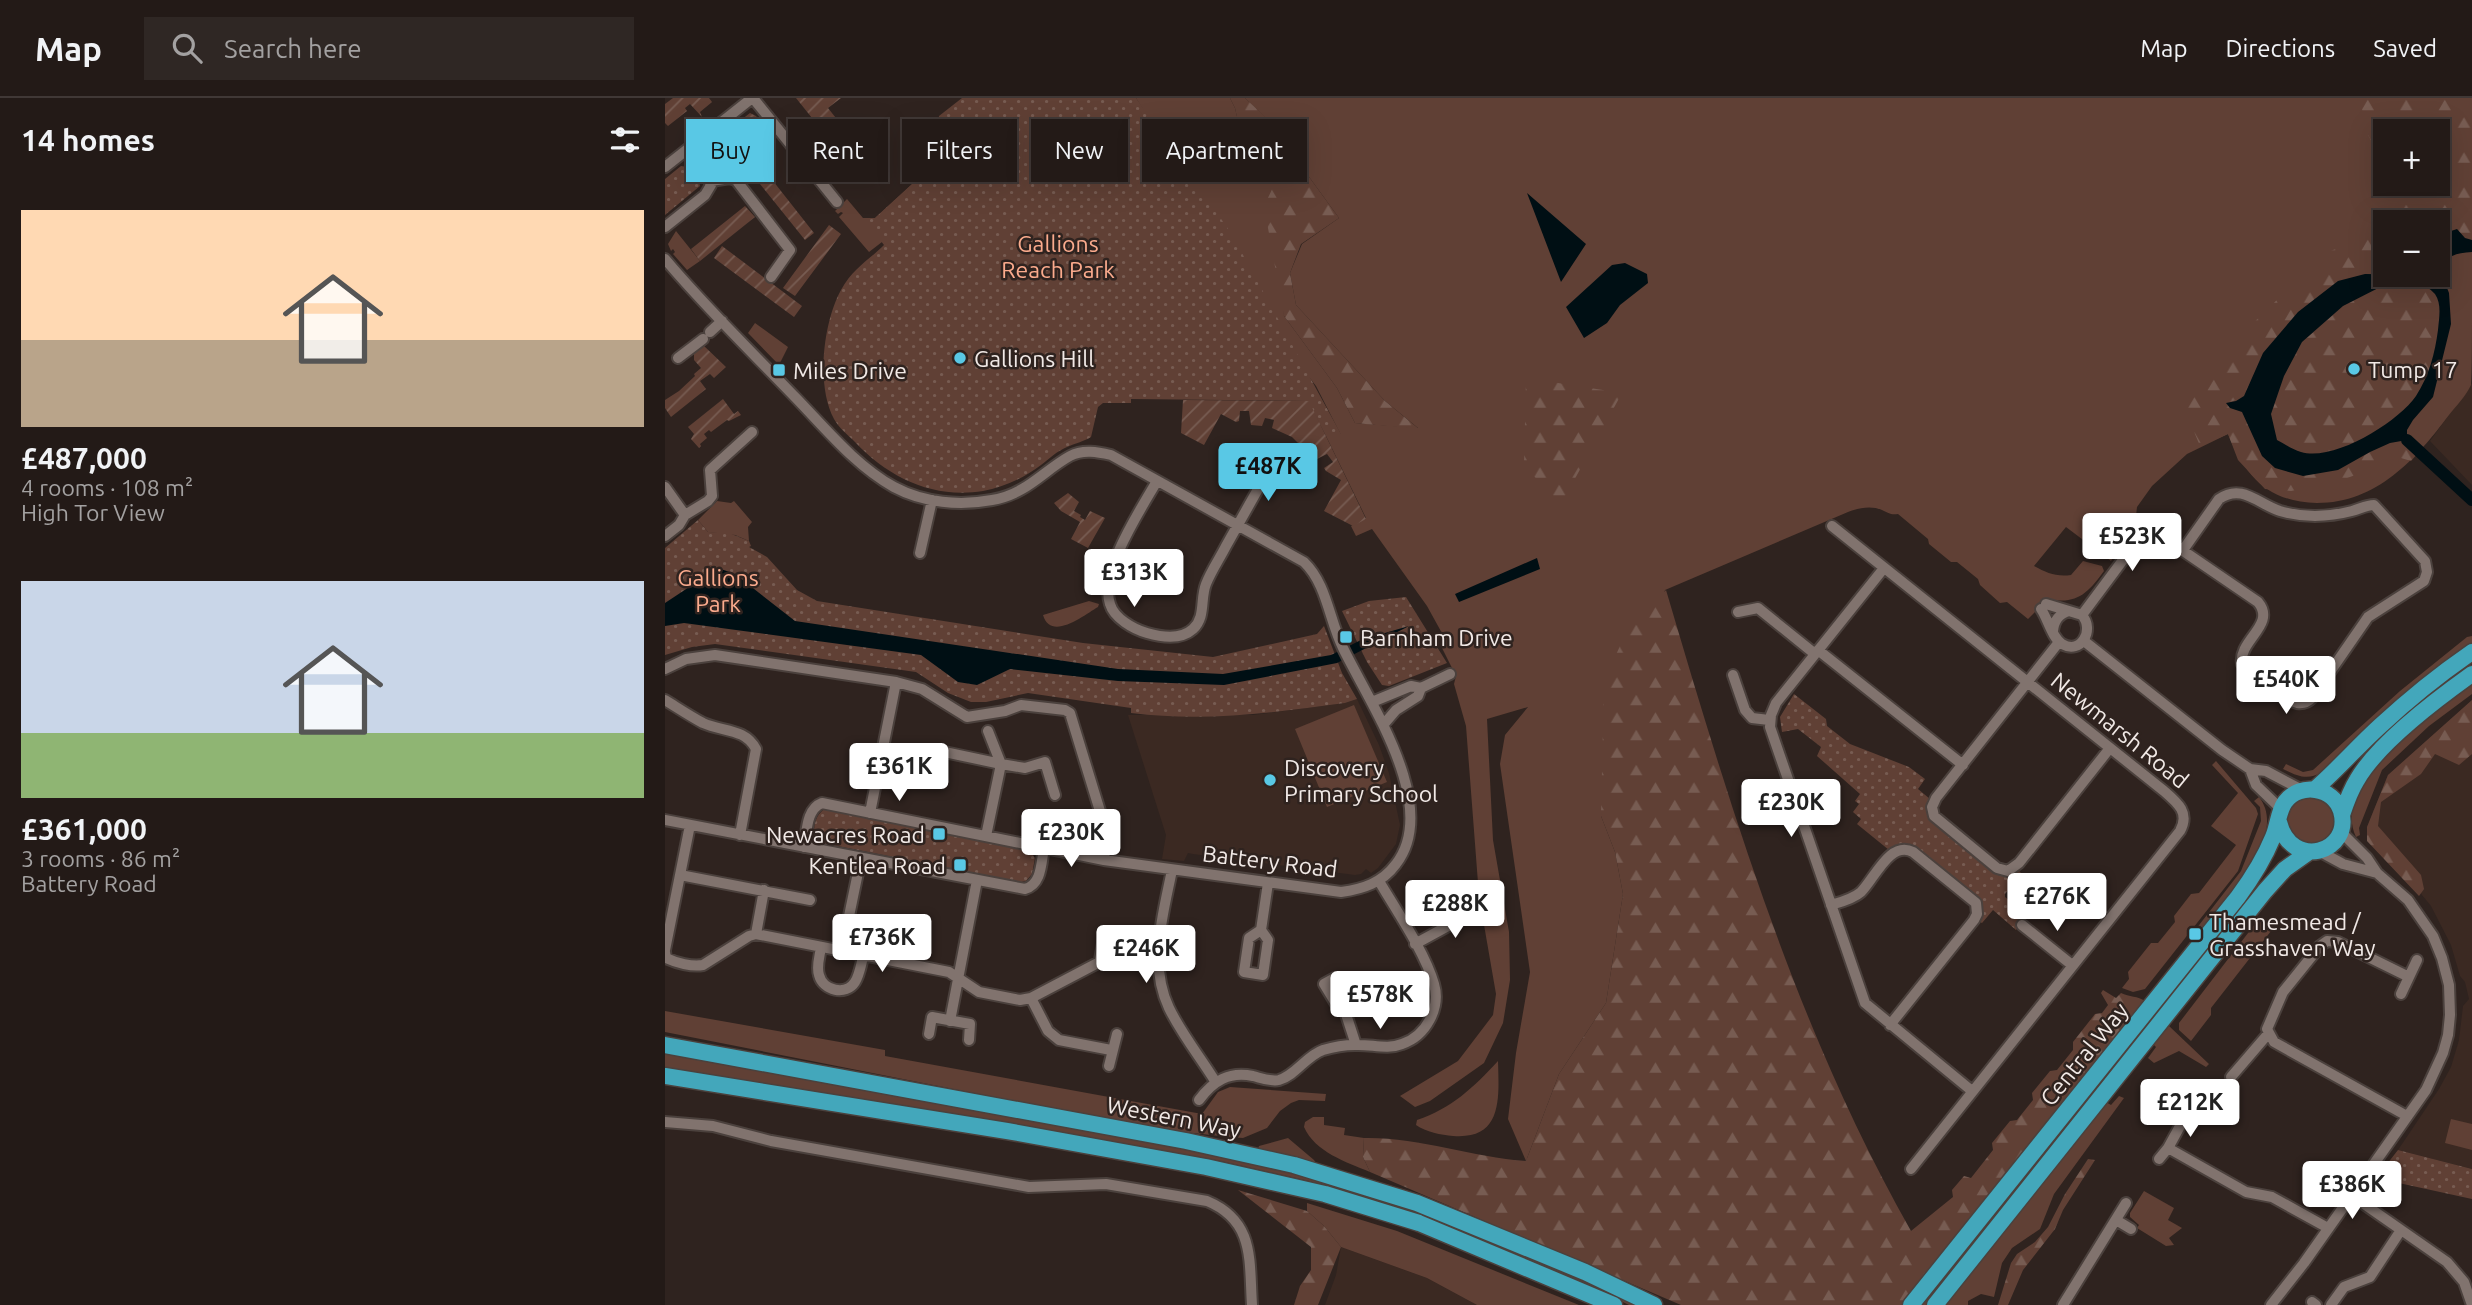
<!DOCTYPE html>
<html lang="en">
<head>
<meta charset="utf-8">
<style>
	:root { --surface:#231a17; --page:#2f2724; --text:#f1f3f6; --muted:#a3a1a1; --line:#403836; --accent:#59c8e5 }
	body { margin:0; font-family:Ubuntu,sans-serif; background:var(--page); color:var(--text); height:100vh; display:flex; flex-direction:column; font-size:26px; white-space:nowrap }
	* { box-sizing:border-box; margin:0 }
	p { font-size:23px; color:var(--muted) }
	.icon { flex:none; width:38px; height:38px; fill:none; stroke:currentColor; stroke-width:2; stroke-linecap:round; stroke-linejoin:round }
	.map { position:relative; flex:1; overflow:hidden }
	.details { display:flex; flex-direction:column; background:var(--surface); width:665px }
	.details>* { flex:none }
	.guide { position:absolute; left:21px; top:21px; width:665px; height:63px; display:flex; gap:14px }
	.controls { position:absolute; left:1708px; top:21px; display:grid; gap:14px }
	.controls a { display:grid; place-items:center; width:77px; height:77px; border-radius:0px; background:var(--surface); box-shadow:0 7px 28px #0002,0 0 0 2px var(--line); font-size:35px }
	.price { position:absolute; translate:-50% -60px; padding:0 16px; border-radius:7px; background:#fff; color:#222; font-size:23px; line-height:46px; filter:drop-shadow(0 2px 4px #0008) }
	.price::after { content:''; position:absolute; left:50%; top:42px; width:21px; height:16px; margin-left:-10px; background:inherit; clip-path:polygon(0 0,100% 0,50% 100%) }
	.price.on { background:var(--accent); color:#111 }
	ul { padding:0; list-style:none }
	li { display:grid; align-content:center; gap:14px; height:371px; padding:0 21px }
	li span { display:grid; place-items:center; height:217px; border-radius:0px; color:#555 }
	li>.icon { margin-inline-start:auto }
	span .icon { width:126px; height:126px; fill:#fffc; stroke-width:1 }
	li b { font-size:30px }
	h2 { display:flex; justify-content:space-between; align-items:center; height:84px; padding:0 21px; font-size:30px }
	.chip { padding:0 24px; border-radius:0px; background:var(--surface); box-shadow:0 7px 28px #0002,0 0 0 2px var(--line); font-size:24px; line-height:63px }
	.chip.on { background:var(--accent); color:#111 }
	header { display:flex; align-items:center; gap:42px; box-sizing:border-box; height:98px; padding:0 35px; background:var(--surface); border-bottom:2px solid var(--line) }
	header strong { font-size:33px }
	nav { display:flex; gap:38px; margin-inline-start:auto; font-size:24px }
	.search { width:490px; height:63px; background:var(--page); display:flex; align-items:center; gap:18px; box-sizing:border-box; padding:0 24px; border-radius:0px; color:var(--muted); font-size:26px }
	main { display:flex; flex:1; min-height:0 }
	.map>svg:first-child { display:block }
</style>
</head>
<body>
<header>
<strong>Map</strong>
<div class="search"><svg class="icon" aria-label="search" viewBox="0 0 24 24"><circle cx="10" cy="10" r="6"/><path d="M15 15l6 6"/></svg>Search here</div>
<nav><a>Map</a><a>Directions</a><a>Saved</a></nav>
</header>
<main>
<section class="details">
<h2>14 homes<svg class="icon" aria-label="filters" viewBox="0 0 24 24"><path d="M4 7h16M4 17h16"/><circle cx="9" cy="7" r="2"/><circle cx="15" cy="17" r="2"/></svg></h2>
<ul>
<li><span style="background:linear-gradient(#ffd9b3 60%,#b9a48a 0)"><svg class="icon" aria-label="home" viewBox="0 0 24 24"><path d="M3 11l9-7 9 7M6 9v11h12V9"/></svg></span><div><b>£487,000</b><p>4 rooms · 108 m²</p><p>High Tor View</p></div></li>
<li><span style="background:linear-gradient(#c9d6e8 70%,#8fb573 0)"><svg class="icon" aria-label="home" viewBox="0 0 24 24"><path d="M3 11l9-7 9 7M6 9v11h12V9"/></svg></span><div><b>£361,000</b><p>3 rooms · 86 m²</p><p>Battery Road</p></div></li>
</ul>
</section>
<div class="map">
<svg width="1807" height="1207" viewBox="0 0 1807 1207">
	<defs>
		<pattern id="forest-firs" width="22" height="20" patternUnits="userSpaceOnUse" patternTransform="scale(1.75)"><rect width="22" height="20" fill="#604035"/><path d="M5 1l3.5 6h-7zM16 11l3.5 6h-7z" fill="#775c52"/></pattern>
		<pattern id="park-dots" width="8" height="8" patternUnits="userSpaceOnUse" patternTransform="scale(1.75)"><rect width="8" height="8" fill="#604035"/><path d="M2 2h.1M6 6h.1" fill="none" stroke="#775c52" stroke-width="1.8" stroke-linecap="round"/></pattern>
		<pattern id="garden-furrows" width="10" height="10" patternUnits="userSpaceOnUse" patternTransform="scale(1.75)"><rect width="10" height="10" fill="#604035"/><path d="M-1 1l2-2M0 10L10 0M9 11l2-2" fill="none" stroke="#775c52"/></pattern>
	</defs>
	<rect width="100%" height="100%" fill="#2f231f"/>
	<path fill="#3b2922" d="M1807 285V387L1765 343Z
		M692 601 714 647 724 675 735 727 731 746 713 770 706 775 701 771 696 776 690 777 528 756 523 755 519 763 497 761 501 737 463 617H588L680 605Z
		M1807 602V1071L1733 1052 1774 991 1786 969 1794 942 1798 908 1804 901 1800 884 1795 878 1786 847 1766 808 1757 797 1748 782 1702 729 1723 677Z
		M676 1149 762 1180 812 1207H660L671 1177Z"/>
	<path fill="#604035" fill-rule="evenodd" d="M429 0 483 19 471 0H565L570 10 573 23 592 31 609 28 580 0H1807C1807 75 1807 149 1807 224 1807 236 1807 278 1806 287 1801 298 1791 308 1784 317 1751 361 1712 405 1652 405 1603 404 1580 378 1563 336L1522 356 1487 388 1472 409 1470 427 1461 437 1446 463 1401 429 1369 468C1382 475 1391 479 1406 477L1418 463 1437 468 1439 473C1423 495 1412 507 1383 501L1363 521 1342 504 1335 505 1315 487 1313 481 1292 464H1286L1264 446 1263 441 1233 416C1225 417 1224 415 1217 412 1206 407 1193 410 1183 414L1000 492 936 718 950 754 958 796 941 905 894 976 861 1063 843 1021 851 955 865 874 835 666 840 637 863 609 822 621 828 742 844 834 845 882 838 925 819 965 765 1003 750 1009 735 998 793 963 828 917 831 896 814 798 801 628 789 586 791 578 777 550 778 537 762 508 707 431 691 438 686 428 701 420 661 338 676 337 651 288ZM1720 33H1773V86H1720ZM639 72 674 120 637 146 625 175 631 207 720 303 753 330 690 325 672 290 619 218 614 77ZM1720 124H1773V177H1720Z
		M269 66 217 144 204 154 174 119 178 115 176 114 173 116 170 113 182 101 198 120H210Z
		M11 133 35 163 22 172 8 156 10 154 8 151 6 153 3 146Z
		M90 225 123 249 114 267 83 235Z
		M52 403 66 405 69 403 87 424 83 429 84 443 70 437 43 434 33 422Z
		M424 503 434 506 433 509C419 517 386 544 378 517Z
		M1807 538V546L1657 674C1642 683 1633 678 1618 671L1621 666 1638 674 1648 672 1735 593 1802 539Z
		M1807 582V596L1764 628 1717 672 1694 730 1695 737 1691 739C1664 683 1771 612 1807 582Z
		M689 607 722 684 662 709 630 631Z
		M1551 663 1591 710 1593 716 1573 773 1480 891 1468 894 1457 890 1464 881 1463 874 1486 845H1493L1510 824 1509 818 1526 796 1534 795 1571 747 1546 728 1573 695 1547 667Z
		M1621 722a24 24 0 1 1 48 0a24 24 0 1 1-48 0Z
		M1594 699C1625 738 1558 805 1536 834L1531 831 1576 773 1596 723 1595 709 1589 703Z
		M1593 822 1606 833 1546 910V917L1526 943 1514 932V925Z
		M0 913 220 952V958L537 1016 553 994 565 989 661 996 660 1003 634 1002 626 1005 615 1013 602 1030 578 1040 564 1039 491 1031 0 934Z
		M1503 927 1544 966 1541 969 1514 953 1489 965 1483 960 1491 949 1488 946Z
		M1466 943 1470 945 1262 1207H1255Z
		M0 952 552 1057 645 1079 751 1112 927 1184 976 1207H964L925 1188 750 1117 644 1083 551 1062 0 971Z
		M833 963C834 1000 838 1042 788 1038 776 1037 761 1034 751 1027L752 1022C787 1010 808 990 833 963Z
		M1454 998 1459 1000 1389 1096 1375 1131 1347 1150 1337 1165 1329 1199 1316 1196 1303 1203V1207H1279L1441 1004 1446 1007Z
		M648 1019H659V1027L680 1030 679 1037 699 1040 698 1059 705 1074C681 1064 650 1054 639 1029L640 1024Z
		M1786 1021 1807 1026V1052L1780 1045Z
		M623 1040 649 1062 651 1065 593 1051 594 1048Z
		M1479 1093 1509 1110 1503 1122 1517 1130 1504 1140 1509 1147 1501 1148 1472 1130 1474 1127 1465 1119V1115Z
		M642 1105 732 1133 914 1207H812L762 1180 676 1149 659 1128 642 1113Z"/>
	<path fill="url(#forest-firs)" d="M565 0H580L610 28 592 31 573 24 570 10Z
		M1692 0H1807V142L1800 140 1791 131 1784 134 1782 146 1773 158V124H1720V175L1700 176 1584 287C1578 299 1574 302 1561 305L1565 310 1577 314 1585 330 1673 372 1705 354 1738 342 1753 355 1746 363 1736 360 1666 386 1626 393 1600 391 1573 362 1563 336 1535 348 1518 307 1517 297 1554 273 1578 247 1577 236 1615 199 1632 198 1659 173 1666 153 1700 137 1736 93 1732 86H1773V33H1720V67L1703 37 1697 11Z
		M639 72 674 120 636 146 625 175 631 207 720 303 754 331 690 325 672 290 619 218 599 108 614 77Z
		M1731 181C1745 184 1760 184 1769 196 1777 206 1774 220 1773 232 1770 255 1764 278 1751 298 1733 324 1669 364 1636 354 1628 352 1619 346 1612 342L1606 316 1619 278 1637 244 1678 208Z
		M861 280 957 295 896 406 859 368Z
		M1001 492C1066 712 1132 932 1246 1133L1288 1099 1287 1092 1299 1078 1306 1080 1328 1052 1327 1045 1345 1023 1352 1022 1368 1002 1367 995 1385 973 1392 972 1408 952V944L1430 916 1437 915 1443 907 1436 895 1438 892 1451 900 1456 895C1464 899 1473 898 1480 903L1238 1207H1016L705 1074 698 1059 699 1040C753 1039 806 1059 861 1063L894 976 941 905 958 796 950 754 936 718 939 583 960 537Z
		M1807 602V656L1794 667 1770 656 1756 676 1716 704 1713 728 1756 777 1759 791 1754 798 1702 743V729L1723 677Z
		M1423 1061 1430 1062 1398 1112 1390 1131 1358 1172 1343 1207H1333L1346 1165 1352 1156 1370 1144 1383 1129 1400 1096Z
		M573 1092 642 1113 659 1128 676 1149 653 1207H629L635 1188 646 1172V1149Z"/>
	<path fill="url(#park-dots)" d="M297 0H471L566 135 677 338H661L643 303 466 301V305H438L433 309 426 339C418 344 410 345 402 349 392 353 384 361 376 367 359 380 339 389 318 393 268 401 224 380 190 344 183 337 174 330 169 321 151 288 158 225 176 192 188 170 203 163 219 147L198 120H210L269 66 274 18Z
		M16 68C25 68 34 79 35 88L0 117V81Z
		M33 422 43 434 64 435 84 443 86 448 84 449 102 459 132 492 152 503 418 545 548 559 652 536 659 528 677 575 692 601 680 605C607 615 540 624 466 615V610L363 595 321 604H306L283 595 251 574 50 546 27 549 0 557V450Z
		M741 499 782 565 724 588 717 587 702 564 677 513 704 503Z
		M1129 596 1161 621 1162 628 1185 646 1244 669 1260 681 1253 691 1265 701 1262 709 1269 725 1330 774 1338 777 1353 772 1357 776 1340 796V799L1363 817 1351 832 1328 812 1317 825 1313 823 1317 814 1315 804 1249 749 1239 746 1224 752 1192 726 1196 721 1188 714 1194 706 1190 703 1195 696 1152 658 1156 649 1133 631 1117 634 1115 619Z
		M161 710 364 751 370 760 367 776 361 783 356 784 157 745 152 742C146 732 150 716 161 710Z
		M1733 1052 1807 1071V1101L1711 1080Z"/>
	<path fill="url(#garden-furrows)" d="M8 0H44L47 4 35 14 37 19 25 6 20 10 22 13 3 28 0 25V6Z
		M131 0H176L163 10 178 29 163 40Z
		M85 15 91 18 105 35 101 37 98 34 67 30 63 40 67 41 64 63H58V72L55 71 41 56V49Z
		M101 74 149 135 140 142 91 81Z
		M80 108 90 119 35 163 26 151Z
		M164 127 176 136 130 198 118 190Z
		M57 148 137 208 129 219 49 160Z
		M38 247 61 269 49 280 45 276 35 283 41 291 6 319 0 310V302L14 293 30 278 29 276 36 270 29 262V256Z
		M58 301 69 316 73 313 76 317 64 323 62 322 46 334 44 332 39 336 42 340 35 346 36 348 34 350 26 341 29 336 23 329Z
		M518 302 644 303 701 421 688 428 659 413 676 382 661 373 659 370 668 364 662 356 650 362 627 339 607 330 609 322 600 320 597 328 586 327 584 313H575L574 323 571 324 556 316 539 347 516 335Z
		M403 395 414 404 409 413 416 417 415 419 420 422 425 413 440 420 423 450 406 441 415 424 396 413 389 405Z"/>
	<path fill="#000f14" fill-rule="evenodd" d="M862 95 921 146 896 184Z
		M1792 131 1800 140 1807 142V154C1791 155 1782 157 1775 172L1784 195 1786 226 1768 299 1748 322 1742 332V342L1725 345 1705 354 1673 372 1638 378 1610 370 1597 358 1577 314 1565 310 1561 305 1571 303 1579 298 1598 255 1633 214 1673 183 1700 176 1773 177V158L1782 146 1783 134ZM1731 181C1745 184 1760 184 1770 196 1777 206 1774 220 1773 232 1770 255 1764 278 1751 298 1733 324 1669 364 1636 354 1628 352 1620 346 1612 342L1606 316 1619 278 1637 244 1678 208Z
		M960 165 982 176 983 185 955 207 942 225 919 240 901 209 947 167Z
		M872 460 875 471 794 504 790 496Z
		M53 470 70 476 130 523 453 571 558 576 666 557 696 542 744 528 672 565 559 587 453 583 345 571 312 587 293 584 256 557 19 525 0 528V505Z"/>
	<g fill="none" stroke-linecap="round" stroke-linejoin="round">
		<path stroke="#000f14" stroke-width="12" d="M1742 342 1807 402"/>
		<defs>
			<path id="minor" d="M88 0 172 104
				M0 69 87 0
				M46 83 65 80 71 82 125 152 106 179
				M0 129 40 97 46 87 40 74 22 52
				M0 161C41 210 87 254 131 300 161 331 191 368 229 389 259 405 295 408 327 402 362 396 378 373 405 358 418 351 433 354 446 357L639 464C662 486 664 522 678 550 704 604 776 708 731 766 717 785 698 791 676 794L439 762 157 705C141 711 142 734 139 749
				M45 234 57 223
				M13 260 38 241
				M492 383C476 411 434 474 445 506 449 520 468 531 482 535 496 539 516 542 528 531 541 519 535 501 541 486 546 473 555 460 561 448 576 421 591 395 606 368
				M0 389 20 417
				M20 417 43 403 47 398 45 372 87 334
				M1167 428 1499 693C1513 705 1525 715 1515 733L1246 1071
				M0 438 14 427 20 417
				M255 455 267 402
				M1219 470 1111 605 1106 617 1105 629 1200 905 1307 993
				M1381 506 1404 513
				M1376 511C1383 521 1387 540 1397 546 1416 557 1430 532 1417 517L1404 513C1394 516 1389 522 1388 533
				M1073 514 1093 510 1150 556
				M1417 517 1458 462 1471 436 1481 432 1489 433 1593 504C1612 527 1573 542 1577 566 1584 576 1620 602 1632 605 1638 606 1643 604 1647 600L1703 519 1759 483 1762 474 1760 463 1709 407C1701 407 1695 411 1687 413 1664 419 1639 420 1615 413 1593 406 1577 385 1554 401L1518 452
				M1419 543 1557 652 1585 671 1601 673 1637 692
				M1394 544 1271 700 1267 709 1269 718 1332 770 1343 773 1354 765 1445 650
				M1153 552 1298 667
				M0 571 21 561 50 557 231 584 257 591 302 619 340 613 356 607 400 612 405 615 442 736 439 762
				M1068 577 1080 612 1087 620 1104 622
				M0 602C13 610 25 618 38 625 58 634 80 630 91 651L75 737
				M707 604 746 588 756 590 785 576
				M719 626 731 612 753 598 756 590
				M323 633 336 666 360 670 380 664 390 697
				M270 652 336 666 321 738
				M1585 671 1591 687 1616 711
				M205 715 231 584
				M0 722 360 791C377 786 376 765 379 750
				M1654 753 1678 766 1712 775
				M507 772C498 817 483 866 504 910 516 935 535 959 550 983
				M15 777 145 802
				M1166 807C1176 804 1188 801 1196 794 1210 780 1225 742 1248 754L1311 805 1312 816 1309 822 1225 927
				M1357 827 1407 867
				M596 832 603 842 598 877 579 874 584 840Z
				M596 832 603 785
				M91 836 99 792
				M750 846 814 811
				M156 849C155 858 151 868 154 877 158 893 181 898 190 884 195 876 196 865 199 856
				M0 852 25 727
				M177 852 196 760
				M0 854 1 860C11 865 27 869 38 867L84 838 91 836 284 874 314 894 355 902 366 900 383 933 394 942 446 952
				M435 862 439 840
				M236 864 243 830
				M1736 896 1752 862
				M366 900 446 858 493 866
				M679 910 685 907 670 880 659 886 673 909 679 910 691 947
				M285 923 312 782
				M264 936 267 919 305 926 304 942
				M444 968 452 936
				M1566 979 1603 936
				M534 1002C548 983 564 973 588 978 596 980 606 984 614 982 631 977 641 958 658 952 668 949 679 947 690 947 706 946 722 952 737 946 761 938 776 910 769 886 760 854 731 812 714 783
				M1742 1018 1609 944 1602 931 1618 894 1655 848 1662 843 1673 844 1744 879
				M0 1024 48 1028 106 1043 364 1089 441 1086 542 1103C590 1123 584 1162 587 1207
				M1503 1050 1520 1019
				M1494 1061 1503 1050 1581 1094 1607 1099 1663 1130
				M1686 1097 1782 1164 1799 1184 1807 1207
				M1451 1122 1466 1131
				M1647 1204 1651 1207
				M1398 1207 1461 1105
				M1606 1207 1639 1165 1761 992 1778 955 1783 937 1785 917 1784 887 1777 860 1768 838 1743 802 1712 775 1702 760 1676 734
				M1666 1207 1679 1189 1705 1179 1736 1132"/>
			<path id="primary" d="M1649 692C1672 672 1692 649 1715 628 1744 601 1775 576 1807 554
				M1677 717C1681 705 1685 693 1692 682 1713 645 1772 601 1807 576
				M0 947 521 1043 629 1067 752 1105 920 1174 989 1207
				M0 978 342 1033 541 1069 660 1096 754 1125 949 1207
				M1246 1207 1573 799C1587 780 1599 761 1608 739 1613 728 1613 714 1620 704 1635 684 1668 689 1676 713 1688 755 1626 773 1614 724
				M1270 1207 1600 793 1620 771 1644 754"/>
		</defs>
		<use href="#minor" stroke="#4b413d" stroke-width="14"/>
		<use href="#primary" stroke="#4b413d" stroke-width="19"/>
		<use href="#minor" stroke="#81736e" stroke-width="10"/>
		<use href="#primary" stroke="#43a7bb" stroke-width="16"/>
	</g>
	<g fill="#59c8e5" stroke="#2f231f" stroke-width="2.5">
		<circle cx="295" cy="260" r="7"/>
		<circle cx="1689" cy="271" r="7"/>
		<rect x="107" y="265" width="14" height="14" rx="3.5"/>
		<rect x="674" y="532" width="14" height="14" rx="3.5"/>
		<circle cx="605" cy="682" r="7"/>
		<rect x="267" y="729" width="14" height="14" rx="3.5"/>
		<rect x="288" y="760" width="14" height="14" rx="3.5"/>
		<rect x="1523" y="829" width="14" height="14" rx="3.5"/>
	</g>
	<g text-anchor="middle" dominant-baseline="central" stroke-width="5" stroke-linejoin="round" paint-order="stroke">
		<g font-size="23" fill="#fbab8d" stroke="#2f231f">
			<text x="393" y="145">Gallions<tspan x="393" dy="26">Reach Park</tspan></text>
			<text x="53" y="479">Gallions<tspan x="53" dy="26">Park</tspan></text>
		</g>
		<g font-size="23" fill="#f1e9e6" stroke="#2f231f" text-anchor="start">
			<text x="309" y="260">Gallions Hill</text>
			<text x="1703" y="271">Tump 17</text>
			<text x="128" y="272">Miles Drive</text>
			<text x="695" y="539">Barnham Drive</text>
			<text x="619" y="669">Discovery<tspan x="619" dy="26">Primary School</tspan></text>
			<text x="260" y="736" text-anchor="end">Newacres Road</text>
			<text x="281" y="767" text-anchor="end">Kentlea Road</text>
			<text x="1544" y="823">Thamesmead /<tspan x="1544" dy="26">Grasshaven Way</tspan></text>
		</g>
		<g font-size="23" fill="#f1e9e6" stroke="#2f231f">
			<text transform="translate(1455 632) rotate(39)">Newmarsh Road</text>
			<text transform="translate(605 763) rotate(7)">Battery Road</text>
			<text transform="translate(1419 956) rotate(-51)">Central Way</text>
			<text transform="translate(509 1019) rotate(11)">Western Way</text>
		</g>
	</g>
</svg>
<div class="controls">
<a>+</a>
<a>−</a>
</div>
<b class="price on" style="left:603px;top:405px">£487K</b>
<b class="price" style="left:1467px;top:475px">£523K</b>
<b class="price" style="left:469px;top:511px">£313K</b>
<b class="price" style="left:1621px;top:618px">£540K</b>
<b class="price" style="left:234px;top:705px">£361K</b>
<b class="price" style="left:1126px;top:741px">£230K</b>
<b class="price" style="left:406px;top:771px">£230K</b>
<b class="price" style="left:1392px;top:835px">£276K</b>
<b class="price" style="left:790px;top:842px">£288K</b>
<b class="price" style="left:217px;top:876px">£736K</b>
<b class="price" style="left:481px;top:887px">£246K</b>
<b class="price" style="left:715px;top:933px">£578K</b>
<b class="price" style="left:1525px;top:1041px">£212K</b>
<b class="price" style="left:1687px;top:1123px">£386K</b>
<div class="guide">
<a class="chip on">Buy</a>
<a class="chip">Rent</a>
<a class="chip">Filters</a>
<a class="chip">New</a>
<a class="chip">Apartment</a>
</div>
</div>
</main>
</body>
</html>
